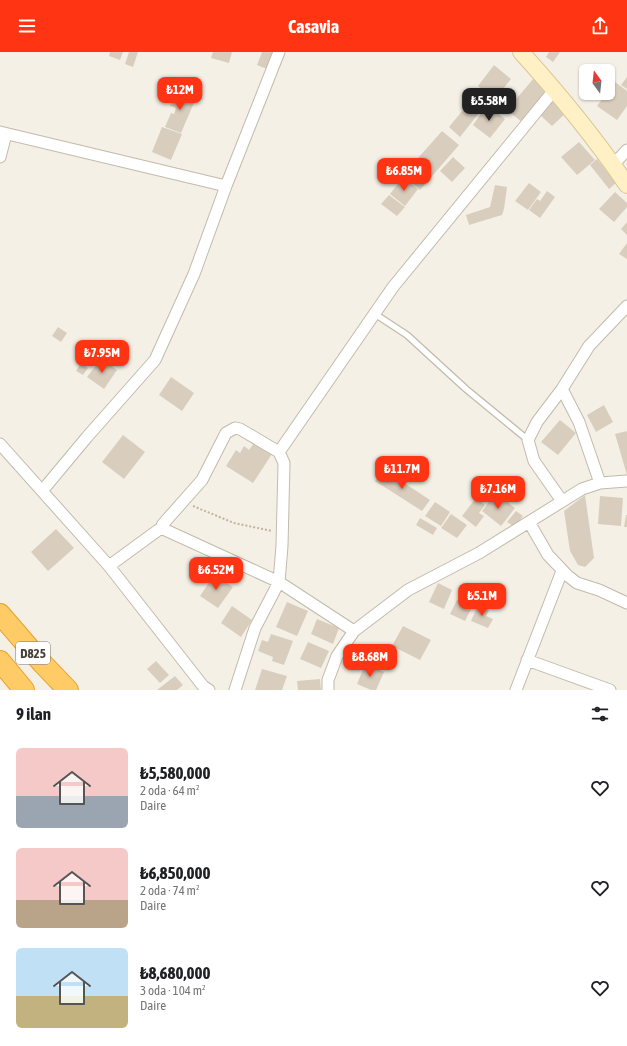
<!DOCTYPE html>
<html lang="tr">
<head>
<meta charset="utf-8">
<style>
	:root { --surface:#fff; --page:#f2f2f2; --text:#202124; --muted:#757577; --accent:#ff3412 }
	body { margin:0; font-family:"Asap Condensed",sans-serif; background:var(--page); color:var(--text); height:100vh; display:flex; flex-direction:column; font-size:15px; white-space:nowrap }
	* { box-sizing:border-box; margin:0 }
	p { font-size:13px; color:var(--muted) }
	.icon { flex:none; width:22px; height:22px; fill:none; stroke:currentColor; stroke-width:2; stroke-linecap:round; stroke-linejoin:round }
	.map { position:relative; height:638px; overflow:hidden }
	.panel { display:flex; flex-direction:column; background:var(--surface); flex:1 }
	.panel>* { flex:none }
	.needle { width:26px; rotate:345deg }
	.buttons { position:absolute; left:579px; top:12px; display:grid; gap:8px }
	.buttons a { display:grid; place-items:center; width:36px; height:36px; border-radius:6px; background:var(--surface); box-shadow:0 1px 3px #0004; font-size:20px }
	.price { position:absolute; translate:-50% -34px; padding:0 9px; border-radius:8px; background:var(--accent); color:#fff; font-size:13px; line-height:26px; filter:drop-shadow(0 1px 2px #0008) }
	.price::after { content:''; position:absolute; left:50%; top:24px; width:12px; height:9px; margin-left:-6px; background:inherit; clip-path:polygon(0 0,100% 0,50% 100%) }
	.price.active { background:#222; color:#fff }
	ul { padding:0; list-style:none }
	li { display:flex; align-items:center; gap:12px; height:100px; padding:0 16px }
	li span { display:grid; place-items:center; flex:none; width:112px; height:80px; border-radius:6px; color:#555 }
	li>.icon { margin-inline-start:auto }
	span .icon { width:48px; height:48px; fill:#fffc; stroke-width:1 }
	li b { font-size:17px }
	h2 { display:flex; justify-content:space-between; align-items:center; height:48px; padding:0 16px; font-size:17px }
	header { display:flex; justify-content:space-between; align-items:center; height:52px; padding:0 16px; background:var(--accent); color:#fff; font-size:18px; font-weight:700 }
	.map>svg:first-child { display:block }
</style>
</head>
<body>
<header><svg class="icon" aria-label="menu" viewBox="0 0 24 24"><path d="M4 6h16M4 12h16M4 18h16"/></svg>Casavia<svg class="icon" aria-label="share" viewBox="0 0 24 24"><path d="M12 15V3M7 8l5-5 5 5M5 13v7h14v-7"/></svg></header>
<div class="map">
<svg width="627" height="638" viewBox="0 0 627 638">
	<rect width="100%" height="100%" fill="#f4f0e6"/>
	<path fill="#d9cebe" d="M110 0H123L120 8 109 4Z
		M129 0H138L133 15 125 12Z
		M213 0H232L229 11 211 6Z
		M262 0H274L267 17 257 13Z
		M549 0H560L553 10 546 5Z
		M494 13 511 27 495 47 478 34Z
		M627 25V37L621 33Z
		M534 26 548 38 522 70 507 58Z
		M615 30 627 39V54L617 68 597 54Z
		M176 39 196 46 181 81 165 75 171 61 174 62 176 56 170 54Z
		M476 42 487 51 460 85 449 75Z
		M551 46 566 61 552 74 539 62Z
		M487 53 505 67 490 86 473 73Z
		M162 75 182 82 171 108 152 100Z
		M442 79 459 93 420 138 403 123Z
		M579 90 595 108 577 123 561 105Z
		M453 105 465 116 452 130 440 119Z
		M597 107 616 131 609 137 590 113Z
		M403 125 418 137 405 154 390 142Z
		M529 131 541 140 528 158 515 149Z
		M495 133 507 135 504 157 502 163 469 173 466 163 490 155Z
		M547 139 555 145 540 166 529 158 537 147 540 149Z
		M615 140 627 151V155L614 170 599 157Z
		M389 143 405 155 397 164 381 152Z
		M627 170V183L621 177Z
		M627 191V207L619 202Z
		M58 275 67 281 61 290 52 284Z
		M101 307 117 318 104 337 87 325Z
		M81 311 88 316 83 323 76 319Z
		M171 325 194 341 182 359 159 343Z
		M604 353 613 370 596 380 587 363Z
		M560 368 576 381 558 403 541 390Z
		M627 379V423L615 382Z
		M123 383 145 400 124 427 102 410Z
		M254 391 272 402 253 431 226 414 236 398 240 401 244 394 249 398Z
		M383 417 430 448 422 459 375 429Z
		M496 441 515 456 501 474 482 459Z
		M585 443 594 506 585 515 578 513 570 499 564 459Z
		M600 444 623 446 621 474 598 472Z
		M476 446 485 453 479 461 484 464 476 475 462 464Z
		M435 450 450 460 441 474 425 464Z
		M516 459 523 464 515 475 507 470Z
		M451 462 467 473 457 486 441 476Z
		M626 463H627V475H624Z
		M420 466 437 476 433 483 416 473Z
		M56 477 74 496 48 519 31 500Z
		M214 523 233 535 218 556 200 544Z
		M438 531 452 538 444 557 429 550Z
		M457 548 472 555 465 569 450 562Z
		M287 550 308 559 297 584 276 575Z
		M478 553 489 558 486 564 493 567 488 576 471 569Z
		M232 554 252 568 241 585 221 571Z
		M317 567 339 576 333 592 311 582Z
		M403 574 431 588 420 608 392 594Z
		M271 582 293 589 284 613 272 609 273 605 258 599 262 588 268 590Z
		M308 590 329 599 321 616 300 607Z
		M156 609 169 623 160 631 147 617Z
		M365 613 384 620 376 638H371L357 632Z
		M262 617 287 624 282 638H255Z
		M175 624 183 633 177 638H157Z
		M320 627 321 638H298L297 629Z"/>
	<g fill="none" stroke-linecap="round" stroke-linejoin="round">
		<defs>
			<path id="lane" d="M375 262 407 283 466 337 528 388"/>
			<path id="street" d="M0 80 226 134
				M0 105 6 82
				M613 113 627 98
				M562 337 579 370 600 431
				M0 392 109 514 203 634 209 638
				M42 439 87 385 155 308 194 222 226 134 279 0
				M562 449 534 409 528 388 537 370 562 337 589 294 627 254
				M529 470 548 503 568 524 577 531 599 538 627 551
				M161 476 279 530 354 579
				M109 514 161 476 163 472 202 428 226 381 235 376 240 377 279 400
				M527 608 610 638
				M235 638 255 576 279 530 282 494 284 411 279 400 393 235 555 37
				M328 638V628L337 604 354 579 362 573 408 538 479 501 582 437 600 431 627 429
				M516 638 562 519"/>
			<path id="secondary" d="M521 0C559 42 595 86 627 133"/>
			<path id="highway" d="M0 562 43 612 68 638
				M0 609 24 638"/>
		</defs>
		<use href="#lane" stroke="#c3baab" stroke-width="8"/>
		<use href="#street" stroke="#c3baab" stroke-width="13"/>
		<use href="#secondary" stroke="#dac795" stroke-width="18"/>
		<use href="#highway" stroke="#e6a12e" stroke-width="22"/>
		<path stroke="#c3b399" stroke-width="2" stroke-dasharray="2 2" stroke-linecap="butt" d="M193 454 234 471 272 479"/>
		<use href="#lane" stroke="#fff" stroke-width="5.5"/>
		<use href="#street" stroke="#fff" stroke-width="11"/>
		<use href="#secondary" stroke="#fff1c5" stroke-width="16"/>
		<use href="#highway" stroke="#ffcb66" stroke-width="20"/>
	</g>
	<g text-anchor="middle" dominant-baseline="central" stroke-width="3" stroke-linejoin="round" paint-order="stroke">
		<rect fill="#fff" stroke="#7e7972" stroke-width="1" x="16" y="590" width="34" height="22" rx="3"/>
		<g font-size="13" font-weight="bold" fill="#474035">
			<text x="33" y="601">D825</text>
		</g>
	</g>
</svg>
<div class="buttons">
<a><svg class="needle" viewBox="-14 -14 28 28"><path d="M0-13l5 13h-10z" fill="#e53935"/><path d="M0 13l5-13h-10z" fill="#757577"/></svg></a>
</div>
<b class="price" style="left:180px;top:59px">₺12M</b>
<b class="price active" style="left:489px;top:70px">₺5.58M</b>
<b class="price" style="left:404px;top:140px">₺6.85M</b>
<b class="price" style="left:102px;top:322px">₺7.95M</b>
<b class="price" style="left:402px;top:438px">₺11.7M</b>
<b class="price" style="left:498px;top:458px">₺7.16M</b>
<b class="price" style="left:216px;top:539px">₺6.52M</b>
<b class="price" style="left:482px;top:565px">₺5.1M</b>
<b class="price" style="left:370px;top:626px">₺8.68M</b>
</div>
<section class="panel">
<h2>9 ilan<svg class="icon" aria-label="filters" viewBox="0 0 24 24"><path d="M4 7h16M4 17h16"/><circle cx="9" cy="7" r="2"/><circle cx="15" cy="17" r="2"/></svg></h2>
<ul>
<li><span style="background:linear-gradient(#f6c9c9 60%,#9aa5b1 0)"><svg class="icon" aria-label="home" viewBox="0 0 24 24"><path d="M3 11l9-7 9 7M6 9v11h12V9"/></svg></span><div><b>₺5,580,000</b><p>2 oda · 64 m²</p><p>Daire</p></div><svg class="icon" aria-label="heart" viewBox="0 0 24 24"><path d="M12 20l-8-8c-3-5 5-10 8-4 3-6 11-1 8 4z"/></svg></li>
<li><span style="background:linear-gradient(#f6c9c9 65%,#b9a48a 0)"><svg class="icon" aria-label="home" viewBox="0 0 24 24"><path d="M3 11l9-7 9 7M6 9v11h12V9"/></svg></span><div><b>₺6,850,000</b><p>2 oda · 74 m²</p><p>Daire</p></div><svg class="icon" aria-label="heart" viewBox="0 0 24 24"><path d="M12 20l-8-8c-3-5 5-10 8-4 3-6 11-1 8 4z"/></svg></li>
<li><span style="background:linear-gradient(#bfe0f5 60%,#c2b280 0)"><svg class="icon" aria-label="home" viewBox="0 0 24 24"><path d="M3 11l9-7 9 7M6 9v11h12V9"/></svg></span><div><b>₺8,680,000</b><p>3 oda · 104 m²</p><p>Daire</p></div><svg class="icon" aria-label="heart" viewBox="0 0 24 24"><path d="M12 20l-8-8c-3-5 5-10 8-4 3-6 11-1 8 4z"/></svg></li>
</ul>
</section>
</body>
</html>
